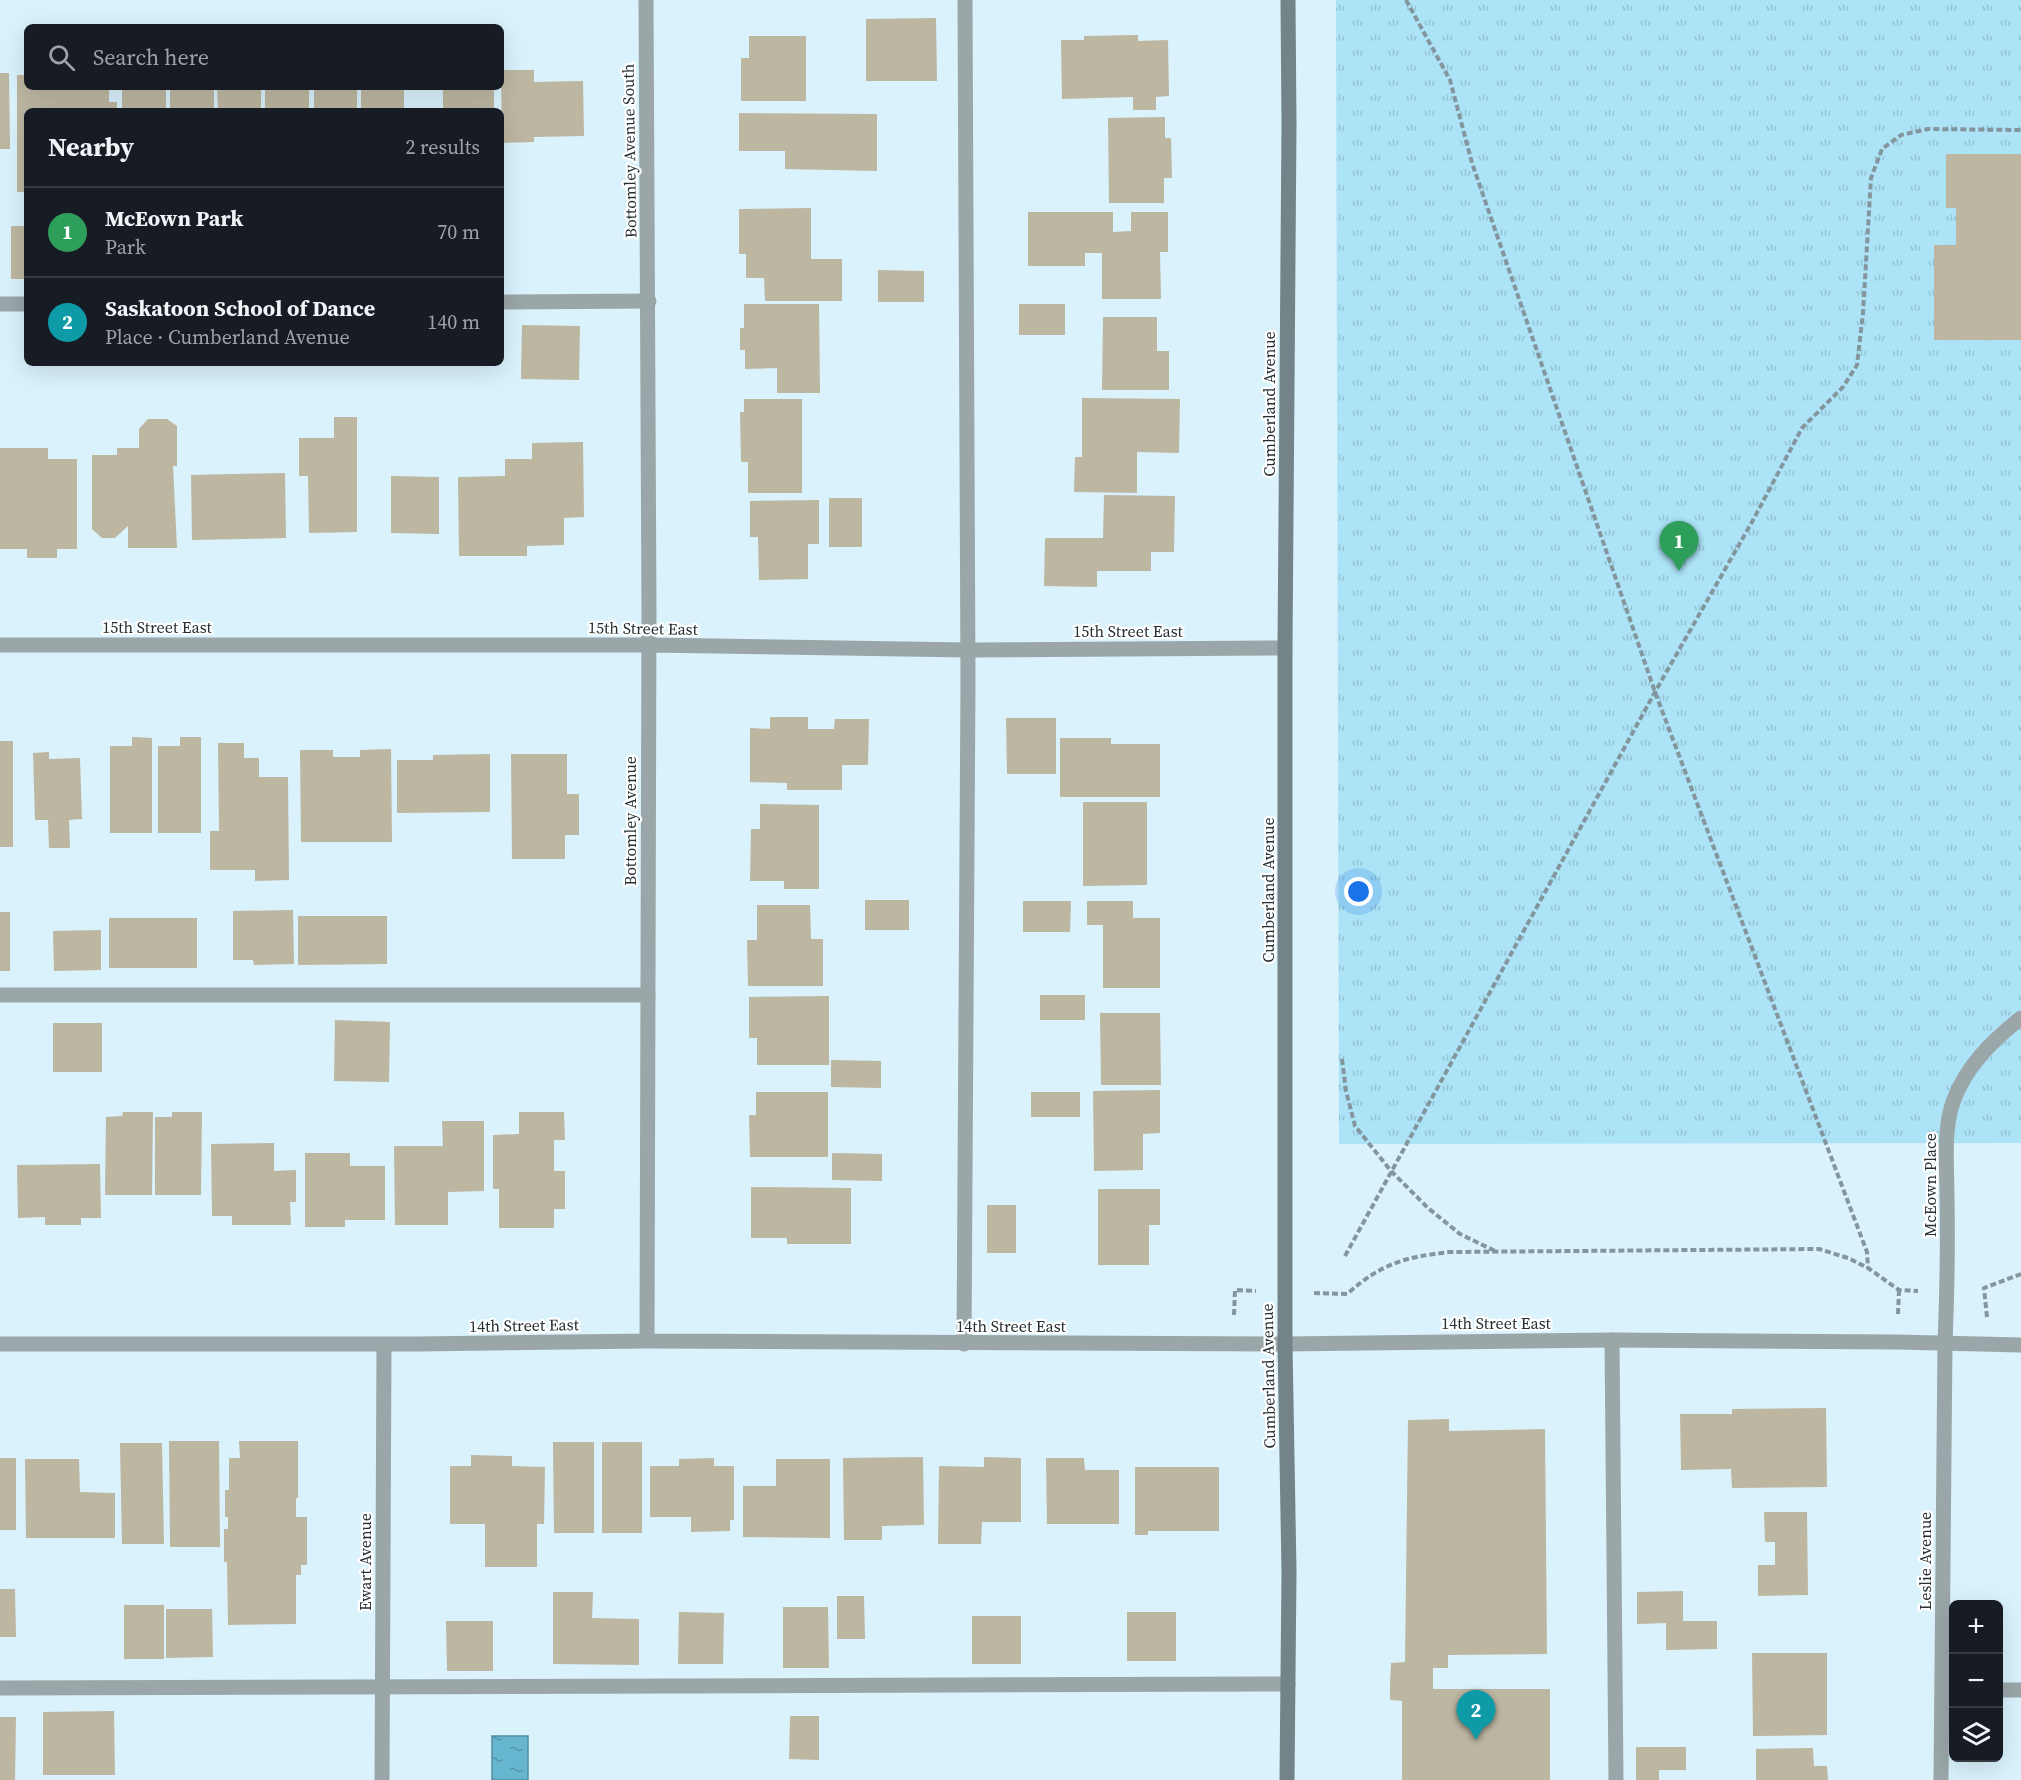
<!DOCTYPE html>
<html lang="en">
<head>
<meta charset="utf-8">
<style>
  :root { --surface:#171b24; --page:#242831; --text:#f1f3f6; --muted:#9ea1a6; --line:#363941; --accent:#b6b09c }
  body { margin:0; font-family:"Source Serif 4",serif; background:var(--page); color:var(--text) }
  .controls { position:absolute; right:18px; bottom:18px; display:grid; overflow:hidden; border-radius:9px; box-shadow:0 6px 24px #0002 }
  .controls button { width:54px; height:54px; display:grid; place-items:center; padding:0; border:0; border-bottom:2px solid var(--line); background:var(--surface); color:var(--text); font:30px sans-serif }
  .you { position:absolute; left:1359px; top:892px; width:21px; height:21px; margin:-15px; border:4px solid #fff; border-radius:50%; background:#1a73e8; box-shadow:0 0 0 9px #1a73e833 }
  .badge { display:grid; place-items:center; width:39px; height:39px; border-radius:50%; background:var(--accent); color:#fff; font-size:20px; font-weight:700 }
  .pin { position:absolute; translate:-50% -50px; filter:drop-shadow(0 2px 3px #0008) }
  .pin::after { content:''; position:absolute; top:32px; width:21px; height:18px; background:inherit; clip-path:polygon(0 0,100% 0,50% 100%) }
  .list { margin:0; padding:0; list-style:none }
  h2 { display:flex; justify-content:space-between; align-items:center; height:78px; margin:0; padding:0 24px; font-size:26px }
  h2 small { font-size:20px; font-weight:400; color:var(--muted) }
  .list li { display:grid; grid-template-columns:39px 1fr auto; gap:18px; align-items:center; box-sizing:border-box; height:90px; padding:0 24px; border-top:2px solid var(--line) }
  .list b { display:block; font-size:22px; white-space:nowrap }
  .list p { margin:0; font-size:20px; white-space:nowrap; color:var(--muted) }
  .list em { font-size:20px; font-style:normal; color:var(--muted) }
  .icon { flex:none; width:33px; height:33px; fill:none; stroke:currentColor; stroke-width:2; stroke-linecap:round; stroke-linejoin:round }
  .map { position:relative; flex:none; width:2021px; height:1780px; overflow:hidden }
  .search { position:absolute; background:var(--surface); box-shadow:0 6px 24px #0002; left:24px; top:24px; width:480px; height:66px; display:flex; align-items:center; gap:15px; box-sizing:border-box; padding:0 21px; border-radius:9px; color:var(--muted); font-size:22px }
  .panel { position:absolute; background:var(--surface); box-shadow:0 6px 24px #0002; left:24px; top:108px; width:480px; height:258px; border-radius:9px }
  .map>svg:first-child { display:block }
</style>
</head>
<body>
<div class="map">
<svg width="2021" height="1780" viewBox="0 0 2021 1780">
  <defs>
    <pattern id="park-tufts" width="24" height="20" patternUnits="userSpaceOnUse" patternTransform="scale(1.5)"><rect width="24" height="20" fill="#ace3f6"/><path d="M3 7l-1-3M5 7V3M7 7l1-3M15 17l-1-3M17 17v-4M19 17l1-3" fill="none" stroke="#94c3d3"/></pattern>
    <pattern id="water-ripples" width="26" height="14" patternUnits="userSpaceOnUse" patternTransform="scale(1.5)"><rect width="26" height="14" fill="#66b6d0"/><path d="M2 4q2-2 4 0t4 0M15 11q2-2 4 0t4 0" fill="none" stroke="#5494a9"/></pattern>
  </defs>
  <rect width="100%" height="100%" fill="#d9f2fc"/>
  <path fill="url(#park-tufts)" d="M1336 0H2021V1143L1339 1144Z"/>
  <path fill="url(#water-ripples)" stroke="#528ea1" stroke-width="1.5" d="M492 1736H528V1780H492Z"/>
  <path fill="#bdb6a1" d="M936 18 937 81H866V19Z
    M1138 35V41L1168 40 1169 96 1156 97V110H1133V97L1062 99 1061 40H1084V36Z
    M749 36H806V101H741V58H749Z
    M501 70H534V82L583 81 584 136 534 137V142L502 143Z
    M0 73H9L10 149H0Z
    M17 75H27V87H109V102H117V111H27V192H17Z
    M122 87H166V111H122Z
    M170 87H214V111H170Z
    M217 87H261V111H218Z
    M265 87H309V111H265Z
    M314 87H357V111H314Z
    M361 87H404V111H361Z
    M494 89V111H443V90Z
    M739 113 877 114V171L785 169V151H739Z
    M1165 117V138H1171L1172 178H1164V203H1109L1108 118Z
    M1946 154H2021V340H1934V245H1956V208H1946Z
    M811 208V259H842V301H765L764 278H746V254H739V209Z
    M1028 212H1113V232L1131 231V212H1168V252H1160L1161 299H1102V253H1085V266H1028Z
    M11 226H27V279H11Z
    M878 270 924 271V302H878Z
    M744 304H819L820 393H777V368L745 369V350H740V328H744Z
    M1019 304H1065V335H1019Z
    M1103 317H1157V351H1169V390H1102Z
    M522 325 580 326 579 380 521 379Z
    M1082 398 1180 399 1179 453 1137 452V493L1074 492 1075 457H1082Z
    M744 399H802V493H748V462H741L740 412H744Z
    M334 417H357V532L309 533 308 476H299V438H334Z
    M148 419H167L177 426V466H173L177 548H128V526L115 538H102L92 529V455H117V448H139V429Z
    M583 442 584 517 564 518V545L527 546V556H459L458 477 505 476V459H532V443Z
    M0 448H48V459H77V549H57V558H27V549H0Z
    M285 473 286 538 192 540 191 475Z
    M391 476 439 477V534L391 533Z
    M1104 495 1175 496 1174 552H1151V571H1097V587L1044 586 1045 538H1103Z
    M829 498H862V547H829Z
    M819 500V544H808V579L759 580 758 537H750V501Z
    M770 717H808V729H834L835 719H869L868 765H842V790H787V783L750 782V728L770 729Z
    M1006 718H1056V774H1007Z
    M132 737 152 738V833H110V746H132Z
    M180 737H201V833H158V746H180Z
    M1060 738H1111V744H1160V797H1060Z
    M0 741H13V847H0Z
    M218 743H244V758H259V777H288L289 880 255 881V870H210V831H219Z
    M391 749 392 842H301L300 750H333V757H360V750Z
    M49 752V759L80 758 82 819 69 820 70 848H49L48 820H35L33 753Z
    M490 754V812L397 813V760H433V755Z
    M511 754H567V794H579V835H565V859H512Z
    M1083 802H1147V885L1083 886Z
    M760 804 819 805V889H784V881H750L751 829H760Z
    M865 900H909V930H865Z
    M1023 901H1071L1070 932H1023Z
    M1087 901H1133V918H1160V988H1103V925H1087Z
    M757 905H810L811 939H823V986H748L747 940H757Z
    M293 910 294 964 254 965 253 960H233V911Z
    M0 912H10V971H0Z
    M298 916H387V964L298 965Z
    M109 918H197V968H109Z
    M101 930V970L54 971 53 931Z
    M1040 995H1085V1020H1040Z
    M829 996V1065H757V1038H749V997Z
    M1100 1013H1160L1161 1085H1101Z
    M335 1020 390 1022 389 1082 334 1081Z
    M53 1023H102V1072H53Z
    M831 1060 881 1061V1088L831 1087Z
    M1160 1090V1133L1143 1134V1170L1094 1171 1093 1091Z
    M756 1092H828V1157H750L749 1115H756Z
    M1031 1092H1080V1117H1031Z
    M123 1112H153L152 1195H105L106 1117 122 1116Z
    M172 1112H202L201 1195H155V1117H172Z
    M519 1112H564L565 1140H554V1171H565V1209H554V1228H499V1189H493V1135L519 1134Z
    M442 1121H484V1191L448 1192V1225H395L394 1146H443Z
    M274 1143V1171L296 1170V1202H290L291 1225H232V1216H212L211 1144Z
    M305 1153H350V1166H385V1220H345V1227H305Z
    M832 1153 882 1154V1181L832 1180Z
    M100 1164 101 1218H81V1225H45V1217L18 1218 17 1165Z
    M751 1187 851 1188V1244H787V1238H751Z
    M1098 1189H1160V1225H1149V1265H1098Z
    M987 1205H1016V1253H987Z
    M1826 1408 1827 1487 1732 1488 1731 1469 1681 1470 1680 1414H1732V1409Z
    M1449 1419V1431L1545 1429 1547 1654 1448 1655V1668H1433V1689H1550V1780H1402V1701L1390 1700V1683L1391 1663 1405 1662 1408 1420Z
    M169 1441H219L220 1547H170Z
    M239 1441H298V1498H296V1517H307V1565H301V1575H296V1624L228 1625 227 1562H224V1529H228V1517H225V1490H229V1458H240Z
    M553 1442H594V1533H554Z
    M602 1442H642V1533H602Z
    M120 1443H162L164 1544H122Z
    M471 1455 512 1456V1466L545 1467 544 1524H537V1567H485V1524H450V1466H471Z
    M923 1457 924 1525 882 1526V1540H844L843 1458Z
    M984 1457 1021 1458V1522H982L981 1544H938L939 1466 984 1467Z
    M0 1458H16V1530H0Z
    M714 1458V1466H734V1520H730V1531L691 1532V1517H650V1466H679V1459Z
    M1046 1458H1084L1085 1470H1119V1524H1047Z
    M25 1459H79L80 1492 115 1493V1538H26Z
    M776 1459H830V1538L743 1537V1486H776Z
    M1135 1467H1219V1531H1148V1535H1135Z
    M1764 1512H1807L1808 1595 1758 1596V1565H1775V1542H1765Z
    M0 1589H15L16 1637H0Z
    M1683 1591V1621H1717V1649L1666 1650V1623L1637 1624V1592Z
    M553 1592H593L592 1618 639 1619V1665L553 1664Z
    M837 1596H864L865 1639H837Z
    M124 1605H164V1659H124Z
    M783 1607H828L829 1668H783Z
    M166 1609H212L213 1657 166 1658Z
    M679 1612 724 1613 723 1664H678Z
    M1127 1612H1176V1661H1127Z
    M972 1616H1021V1664H972Z
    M446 1621H493V1671H447Z
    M1752 1653H1827V1735L1753 1736Z
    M114 1711 115 1775H43V1712Z
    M790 1716H819V1760L789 1759Z
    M0 1717H16L15 1780H0Z
    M1636 1747H1686V1770H1659V1780H1636Z
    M1813 1748 1814 1766H1827L1828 1780H1756V1749Z"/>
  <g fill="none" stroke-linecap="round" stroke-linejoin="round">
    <path stroke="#84969d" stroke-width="4" stroke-dasharray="6 3" stroke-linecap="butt" d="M1406 0 1450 80 1472 163 1655 692 1867 1252 1868 1268
      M1342 1059 1346 1091 1355 1126 1391 1171 1428 1208 1460 1234 1495 1251
      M1345 1256 1655 692 1752 522 1802 428 1843 387 1857 365 1863 313 1871 178 1882 149 1901 135 1928 129 2021 130
      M1314 1293 1347 1294C1382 1263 1405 1257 1450 1252L1819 1249 1848 1258 1868 1268 1899 1290 1918 1291
      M1898 1314 1899 1290
      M1234 1315 1235 1290 1256 1291
      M1987 1317 1984 1288 2021 1274"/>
    <path stroke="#9ba6a9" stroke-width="15" d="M501 302 649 301
      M0 304H27
      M0 995H648
      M1612 1340 1616 1780
      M964 1344 968 680 965 0
      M0 1688 1288 1684
      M1998 1690H2021"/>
    <path stroke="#9ba6a9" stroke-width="15" d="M646 0 649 612 647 1341
      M0 645H649L967 650 1285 648
      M0 1344H418L647 1341 1285 1344
      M382 1780 384 1344
      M1941 1780 1945 1343C1947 1294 1948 1246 1947 1197 1947 1166 1943 1131 1953 1102 1966 1066 1992 1041 2021 1018"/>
    <path stroke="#9ba6a9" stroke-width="15" d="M1285 1344 1612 1340 1897 1342 2021 1345"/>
    <path stroke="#738388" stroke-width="15" d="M1287 1780 1289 1571 1285 1344V648L1289 124 1288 0"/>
  </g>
  <g text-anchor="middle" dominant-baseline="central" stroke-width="4.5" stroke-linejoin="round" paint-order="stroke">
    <g font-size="16" fill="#252f33" stroke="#fff">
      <text transform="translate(629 151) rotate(-91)">Bottomley Avenue South</text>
      <text transform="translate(1269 404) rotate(-90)">Cumberland Avenue</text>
      <text x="157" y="627">15th Street East</text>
      <text transform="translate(643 628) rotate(1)">15th Street East</text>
      <text x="1128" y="631">15th Street East</text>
      <text transform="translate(630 821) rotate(-90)">Bottomley Avenue</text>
      <text transform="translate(1268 890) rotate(-90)">Cumberland Avenue</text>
      <text transform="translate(1930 1185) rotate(-90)">McEown Place</text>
      <text x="1496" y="1323">14th Street East</text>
      <text transform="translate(524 1325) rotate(-1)">14th Street East</text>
      <text x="1011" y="1326">14th Street East</text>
      <text transform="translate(1268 1376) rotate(-91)">Cumberland Avenue</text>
      <text transform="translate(1925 1561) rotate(-90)">Leslie Avenue</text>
      <text transform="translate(365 1562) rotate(-90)">Ewart Avenue</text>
    </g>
  </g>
</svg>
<div class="controls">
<button>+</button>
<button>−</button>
<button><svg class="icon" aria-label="layers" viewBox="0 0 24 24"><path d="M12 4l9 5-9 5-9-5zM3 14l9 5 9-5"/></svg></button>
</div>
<div class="you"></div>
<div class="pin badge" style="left:1679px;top:571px;background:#2e9e5b">1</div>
<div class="pin badge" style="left:1476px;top:1740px;background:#0f9aa8">2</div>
<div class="search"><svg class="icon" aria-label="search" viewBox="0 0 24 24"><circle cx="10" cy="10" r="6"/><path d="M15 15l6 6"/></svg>Search here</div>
<section class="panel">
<h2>Nearby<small>2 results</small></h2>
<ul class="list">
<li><span class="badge" style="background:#2e9e5b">1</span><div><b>McEown Park</b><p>Park</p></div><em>70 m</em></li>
<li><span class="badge" style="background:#0f9aa8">2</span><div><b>Saskatoon School of Dance</b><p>Place · Cumberland Avenue</p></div><em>140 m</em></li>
</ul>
</section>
</div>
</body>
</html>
